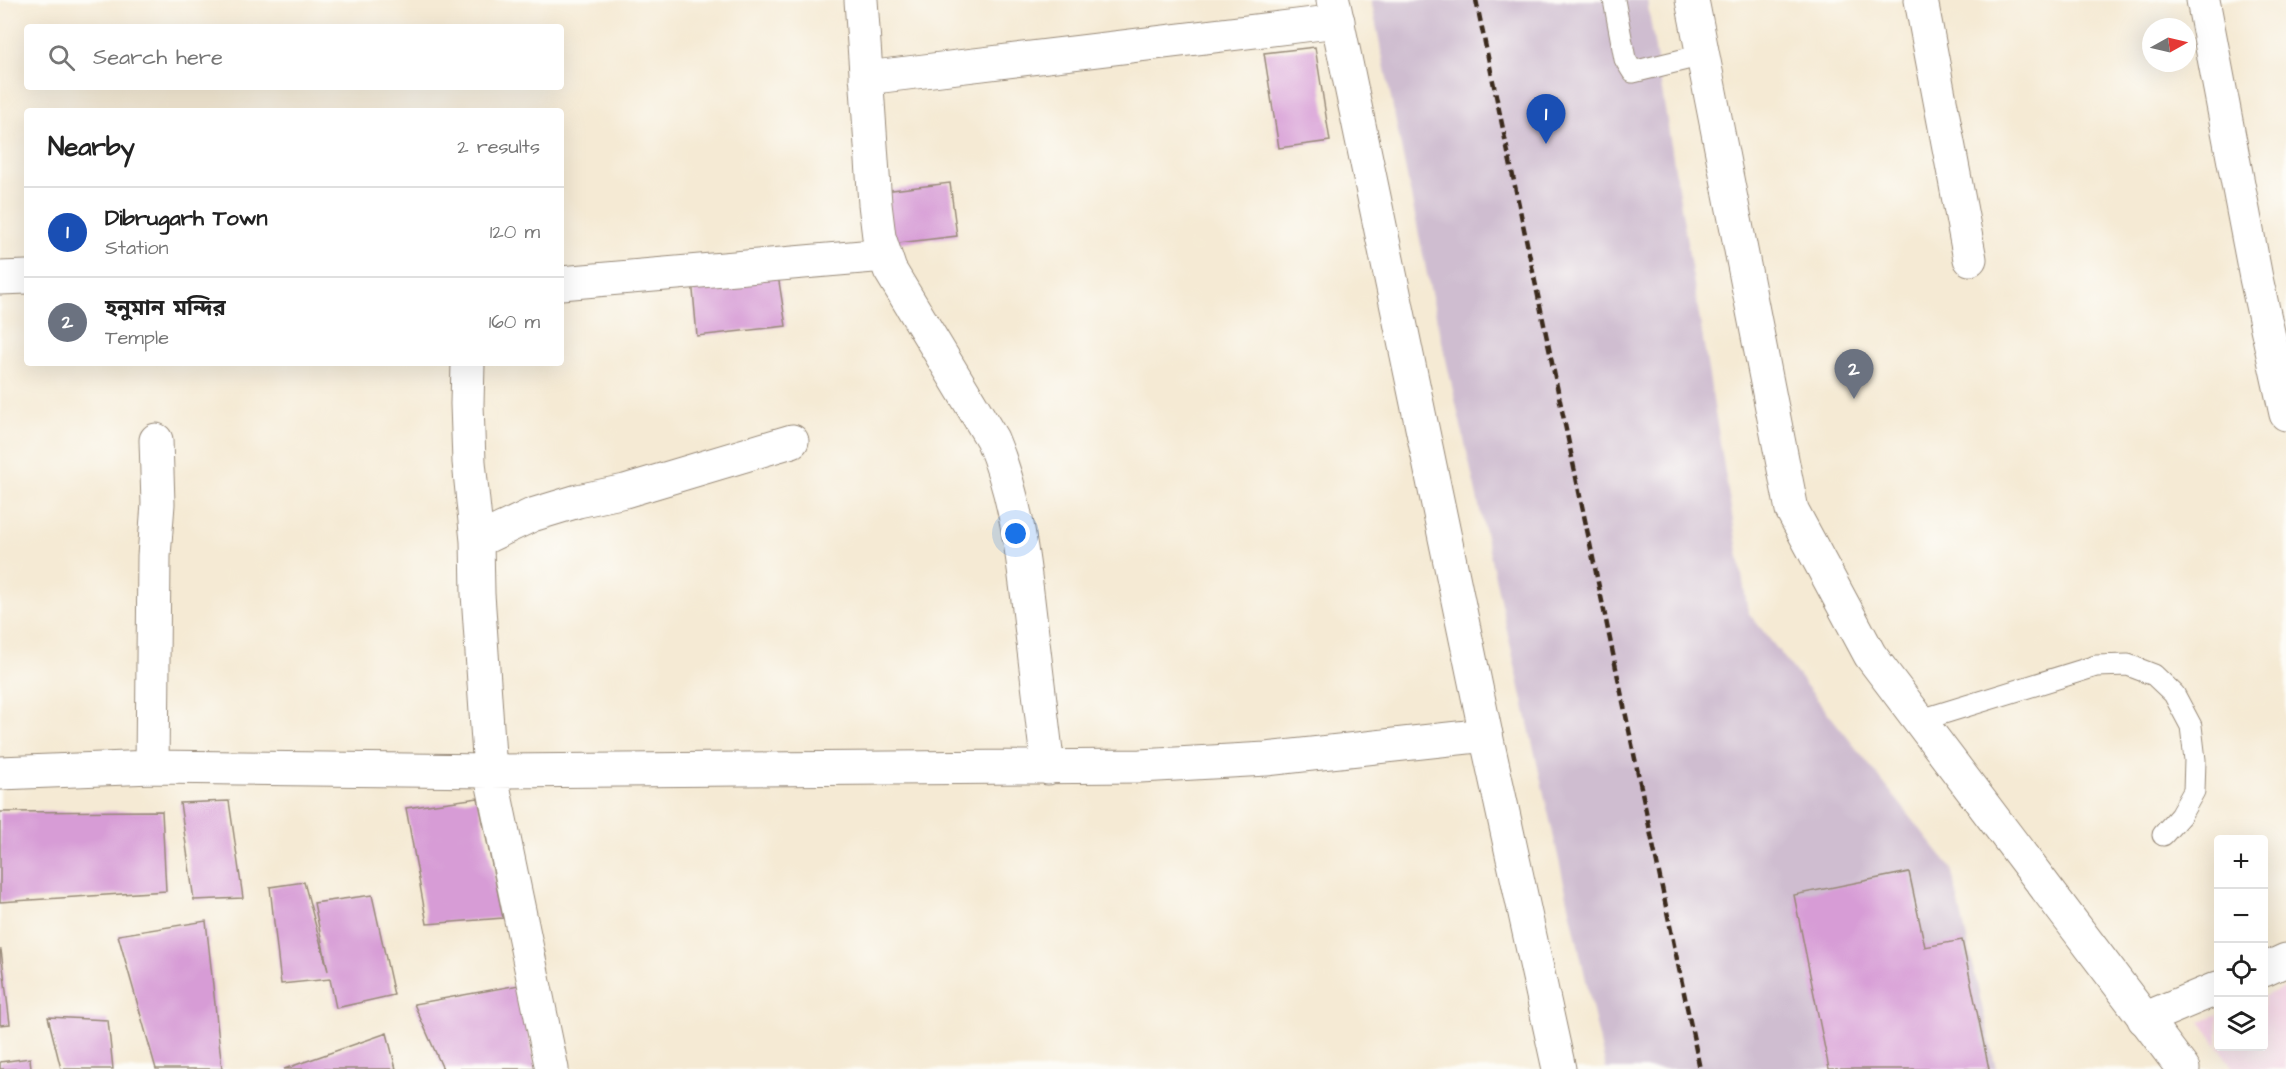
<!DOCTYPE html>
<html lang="en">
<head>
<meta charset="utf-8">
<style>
  :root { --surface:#fff; --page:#f6f6f6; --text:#222; --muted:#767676; --line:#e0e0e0; --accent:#d1495b }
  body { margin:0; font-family:"Architects Daughter","Noto Sans Bengali",sans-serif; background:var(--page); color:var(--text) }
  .controls { position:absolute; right:18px; bottom:18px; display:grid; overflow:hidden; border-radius:6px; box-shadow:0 6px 24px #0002 }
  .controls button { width:54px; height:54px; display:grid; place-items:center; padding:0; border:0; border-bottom:2px solid var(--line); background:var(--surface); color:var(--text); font:30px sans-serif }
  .compass { position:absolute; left:2142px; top:18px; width:54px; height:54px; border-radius:50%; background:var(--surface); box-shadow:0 6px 24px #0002; rotate:82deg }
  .you { position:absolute; left:1016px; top:534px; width:21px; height:21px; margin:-15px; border:4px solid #fff; border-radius:50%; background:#1a73e8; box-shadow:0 0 0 9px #1a73e833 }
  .badge { display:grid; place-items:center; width:39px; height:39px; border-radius:50%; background:var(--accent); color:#fff; font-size:20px; font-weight:700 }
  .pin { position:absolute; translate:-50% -50px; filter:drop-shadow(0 2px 3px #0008) }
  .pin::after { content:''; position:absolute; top:32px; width:21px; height:18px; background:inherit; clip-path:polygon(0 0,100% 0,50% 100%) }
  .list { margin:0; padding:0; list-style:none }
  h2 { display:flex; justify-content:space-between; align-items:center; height:78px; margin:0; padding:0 24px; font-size:26px }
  h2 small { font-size:20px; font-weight:400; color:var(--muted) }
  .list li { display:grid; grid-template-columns:39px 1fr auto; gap:18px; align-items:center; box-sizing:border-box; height:90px; padding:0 24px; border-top:2px solid var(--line) }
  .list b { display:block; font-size:22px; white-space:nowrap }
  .list p { margin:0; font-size:20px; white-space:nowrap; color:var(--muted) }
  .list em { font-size:20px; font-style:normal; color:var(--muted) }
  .icon { flex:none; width:33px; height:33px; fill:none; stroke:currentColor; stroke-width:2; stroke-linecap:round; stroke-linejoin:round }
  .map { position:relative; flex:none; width:2286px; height:1069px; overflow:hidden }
  .search { position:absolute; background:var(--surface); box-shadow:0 6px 24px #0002; left:24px; top:24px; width:540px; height:66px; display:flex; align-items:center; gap:15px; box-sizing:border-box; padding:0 21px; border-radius:6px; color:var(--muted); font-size:22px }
  .panel { position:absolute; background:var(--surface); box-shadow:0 6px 24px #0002; left:24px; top:108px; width:540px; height:258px; border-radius:6px }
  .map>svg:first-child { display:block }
</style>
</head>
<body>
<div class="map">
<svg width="2286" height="1069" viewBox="0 0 2286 1069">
  <rect width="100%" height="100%" fill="#fdfcf7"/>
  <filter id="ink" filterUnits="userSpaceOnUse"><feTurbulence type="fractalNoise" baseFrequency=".0167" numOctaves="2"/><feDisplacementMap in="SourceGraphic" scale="12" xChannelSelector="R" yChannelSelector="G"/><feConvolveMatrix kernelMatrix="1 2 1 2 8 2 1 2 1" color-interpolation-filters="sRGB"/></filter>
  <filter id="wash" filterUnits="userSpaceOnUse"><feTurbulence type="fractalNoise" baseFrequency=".008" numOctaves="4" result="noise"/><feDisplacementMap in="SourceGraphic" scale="24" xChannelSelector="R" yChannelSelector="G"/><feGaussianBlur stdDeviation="1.35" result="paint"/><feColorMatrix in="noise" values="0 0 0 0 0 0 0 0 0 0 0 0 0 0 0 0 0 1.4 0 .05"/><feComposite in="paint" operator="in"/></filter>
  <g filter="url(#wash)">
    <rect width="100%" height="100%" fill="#f5ead4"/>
    <path fill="#f2cfe2" d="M2286 987V1069H2234L2201 1022 2218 1015V1046H2264V996Z"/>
    <path fill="#cfbdd0" d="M1371 0H1647L1748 612 1951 868 1996 1069H1606L1429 284Z"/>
    <g id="blocks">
      <path fill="#d79cd6" d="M1315 47 1330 141 1279 148 1264 53Z
        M950 183 957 236 890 244 884 191Z
        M777 269 786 326 697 336 692 279Z
        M478 798 503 918 427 924 406 808Z
        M229 801 243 898 194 900 180 803Z
        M162 811 166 891 0 902V812Z
        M1909 872 1925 947 1962 940 1989 1069H1829L1794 895Z
        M304 882 328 971 314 903 372 895 394 995 336 1008 330 979 281 984 270 887Z
        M206 921 222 1069H156L118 935Z
        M0 950H1L10 1024 0 1025Z
        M519 985 536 1069H443L414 1004Z
        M48 1017 108 1020 113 1069H61Z
        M387 1033 396 1069H284Z
        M30 1058 31 1069H0V1062Z"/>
    </g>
  </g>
  <g filter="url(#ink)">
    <use href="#blocks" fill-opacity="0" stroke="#988a79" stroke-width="1.5"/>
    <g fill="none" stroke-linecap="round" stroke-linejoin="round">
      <g stroke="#988a79" stroke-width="23">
        <path id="service" d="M1614 0 1625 59 1633 72 1703 55
          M1921 720 2096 666 2128 665 2154 675 2174 694 2191 726 2195 760 2194 791 2180 816 2163 835"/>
      </g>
      <g stroke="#988a79" stroke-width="35">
        <path id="minor" d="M861 0 875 204 879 237 890 270 992 439C1016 496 1023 556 1030 617 1036 668 1042 718 1048 768
          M1921 0 1970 259
          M2203 0 2256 278 2286 414
          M866 78 1338 21
          M0 278 27 277
          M561 283 885 255
          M468 363 467 404 469 462 477 541 478 594 490 771 552 1069
          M477 541 532 515 578 501 625 491 792 441
          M152 767 154 556 158 504 156 440
          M0 773 152 767 490 771 1140 766 1266 759 1486 735"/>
      </g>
      <g stroke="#988a79" stroke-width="35">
        <path id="tertiary" d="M1333 0 1486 735 1559 1069
          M2264 970 2286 960
          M2144 1019 2218 988"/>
      </g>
      <g stroke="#988a79" stroke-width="35">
        <path id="secondary" d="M1692 0 1792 510 1870 655 2183 1069"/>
      </g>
      <use href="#service" stroke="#fff" stroke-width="21"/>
      <use href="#minor" stroke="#fff" stroke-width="33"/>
      <use href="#tertiary" stroke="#fff" stroke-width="33"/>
      <use href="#secondary" stroke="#fff" stroke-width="33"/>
      <path stroke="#3b2a1e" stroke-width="4.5" stroke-dasharray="9 4.5" stroke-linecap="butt" d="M1476 0 1700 1069"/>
    </g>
  </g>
</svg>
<div class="controls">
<button>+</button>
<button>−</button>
<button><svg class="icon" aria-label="locate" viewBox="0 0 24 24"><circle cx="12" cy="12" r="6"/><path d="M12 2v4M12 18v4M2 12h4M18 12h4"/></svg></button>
<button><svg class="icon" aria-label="layers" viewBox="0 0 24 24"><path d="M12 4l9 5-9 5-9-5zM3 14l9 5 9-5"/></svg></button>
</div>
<svg class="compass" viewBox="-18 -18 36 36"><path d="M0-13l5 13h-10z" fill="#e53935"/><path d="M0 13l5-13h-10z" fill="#767676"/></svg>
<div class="you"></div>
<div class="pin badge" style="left:1546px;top:144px;background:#1a4fb4">1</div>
<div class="pin badge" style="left:1854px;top:399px;background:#6b7280">2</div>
<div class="search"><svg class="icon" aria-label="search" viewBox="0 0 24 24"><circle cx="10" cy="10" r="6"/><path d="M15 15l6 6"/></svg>Search here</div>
<section class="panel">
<h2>Nearby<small>2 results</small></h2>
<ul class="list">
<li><span class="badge" style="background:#1a4fb4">1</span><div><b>Dibrugarh Town</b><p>Station</p></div><em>120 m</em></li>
<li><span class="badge" style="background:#6b7280">2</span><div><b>হনুমান মন্দির</b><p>Temple</p></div><em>160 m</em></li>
</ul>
</section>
</div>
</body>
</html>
